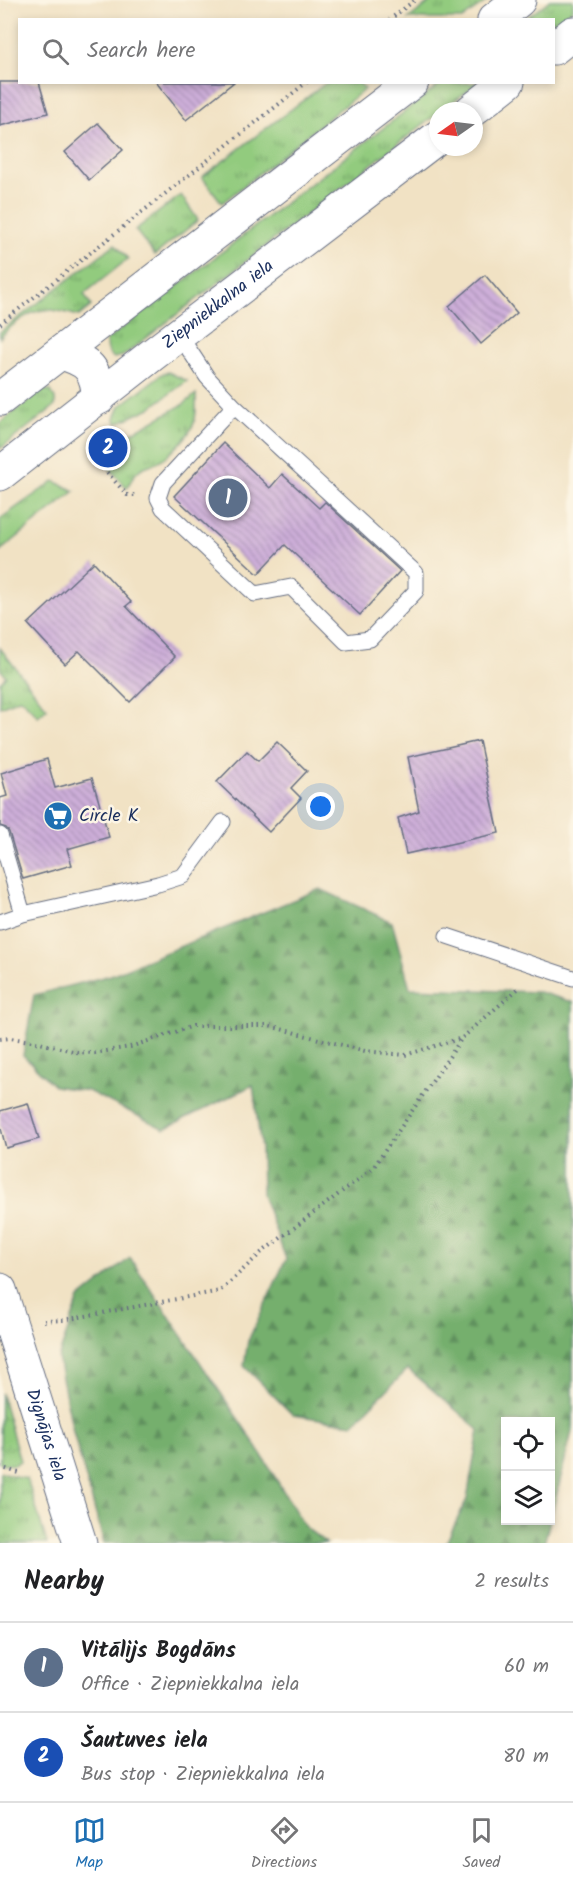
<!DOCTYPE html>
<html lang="en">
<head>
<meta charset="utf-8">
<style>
  :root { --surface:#fff; --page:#f6f6f6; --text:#202124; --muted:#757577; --line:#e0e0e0; --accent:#1f6fb2 }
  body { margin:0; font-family:Kalam,sans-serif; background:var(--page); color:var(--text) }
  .controls { position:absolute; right:18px; bottom:18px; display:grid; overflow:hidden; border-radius:0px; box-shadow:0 3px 9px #0003 }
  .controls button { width:54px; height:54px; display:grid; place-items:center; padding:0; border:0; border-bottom:2px solid var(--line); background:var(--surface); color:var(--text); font:30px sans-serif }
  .compass { position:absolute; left:429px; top:102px; width:54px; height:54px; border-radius:50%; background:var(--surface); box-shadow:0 3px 9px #0003; rotate:256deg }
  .you { position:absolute; left:321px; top:807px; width:21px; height:21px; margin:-15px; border:4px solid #fff; border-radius:50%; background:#1a73e8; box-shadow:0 0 0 9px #1a73e833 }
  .badge { display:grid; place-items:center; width:39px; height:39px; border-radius:50%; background:var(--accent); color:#fff; font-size:20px; font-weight:700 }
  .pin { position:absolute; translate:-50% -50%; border:3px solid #fff; box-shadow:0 2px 6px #0006 }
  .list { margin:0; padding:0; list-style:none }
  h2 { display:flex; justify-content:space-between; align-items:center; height:78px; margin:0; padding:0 24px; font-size:26px }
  h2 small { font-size:20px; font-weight:400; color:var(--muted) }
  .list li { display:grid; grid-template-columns:39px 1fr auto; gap:18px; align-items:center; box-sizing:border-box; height:90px; padding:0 24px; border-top:2px solid var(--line) }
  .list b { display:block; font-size:22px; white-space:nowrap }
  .list p { margin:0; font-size:20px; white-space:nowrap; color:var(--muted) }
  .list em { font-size:20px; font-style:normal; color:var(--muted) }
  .icon { flex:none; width:33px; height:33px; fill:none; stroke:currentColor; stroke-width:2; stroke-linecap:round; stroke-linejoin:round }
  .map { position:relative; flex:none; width:573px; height:1543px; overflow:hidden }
  .search { position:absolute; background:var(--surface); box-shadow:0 3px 9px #0003; left:18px; right:18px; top:18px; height:66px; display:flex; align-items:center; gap:15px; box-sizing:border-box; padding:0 21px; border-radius:0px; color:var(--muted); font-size:22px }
  .sheet { height:258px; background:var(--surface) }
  nav { display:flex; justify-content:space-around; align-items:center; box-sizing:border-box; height:84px; border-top:2px solid var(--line); background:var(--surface); font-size:16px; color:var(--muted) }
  nav a { display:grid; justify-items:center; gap:3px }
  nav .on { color:var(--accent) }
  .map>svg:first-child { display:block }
</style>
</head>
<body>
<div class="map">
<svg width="573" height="1543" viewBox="0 0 573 1543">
  <defs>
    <pattern id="grass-tufts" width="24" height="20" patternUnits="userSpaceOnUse" patternTransform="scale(1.5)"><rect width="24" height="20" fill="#92cb7e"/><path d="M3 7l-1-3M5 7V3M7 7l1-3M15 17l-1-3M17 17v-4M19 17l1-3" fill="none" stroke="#76a56a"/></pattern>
    <pattern id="forest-firs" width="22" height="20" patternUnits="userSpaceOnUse" patternTransform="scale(1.5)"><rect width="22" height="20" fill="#75af6d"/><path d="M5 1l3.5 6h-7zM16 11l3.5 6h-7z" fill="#5f8f5d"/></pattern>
    <pattern id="building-back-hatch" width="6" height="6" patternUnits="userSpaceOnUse" patternTransform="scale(1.5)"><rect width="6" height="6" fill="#ceafd9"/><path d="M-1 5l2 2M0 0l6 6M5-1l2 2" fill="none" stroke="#a68fb3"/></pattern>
  </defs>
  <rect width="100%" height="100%" fill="#fcf5e5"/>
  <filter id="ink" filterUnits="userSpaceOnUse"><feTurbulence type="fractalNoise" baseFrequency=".0167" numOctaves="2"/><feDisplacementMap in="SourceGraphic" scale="12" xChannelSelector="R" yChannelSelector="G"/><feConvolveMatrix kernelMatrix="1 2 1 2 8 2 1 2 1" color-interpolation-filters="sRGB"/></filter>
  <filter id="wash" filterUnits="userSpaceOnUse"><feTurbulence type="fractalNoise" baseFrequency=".008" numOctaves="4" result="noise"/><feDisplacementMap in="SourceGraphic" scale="24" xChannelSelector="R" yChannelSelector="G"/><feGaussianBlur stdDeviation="1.35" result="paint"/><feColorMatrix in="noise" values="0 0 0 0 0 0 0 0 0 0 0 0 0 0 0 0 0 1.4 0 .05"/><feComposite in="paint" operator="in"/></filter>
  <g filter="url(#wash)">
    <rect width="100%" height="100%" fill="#f1e2c4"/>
    <path fill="url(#grass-tufts)" stroke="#567d6e" stroke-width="1.5" d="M433 0H488L462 19H408Z
      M550 0H573V9L554 24V20L525 19Z
      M326 83H359L365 89 222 203 202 177Z
      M442 83H478L440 111H438V113L123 356 114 358C107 353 105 349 107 340Z
      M181 195 198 220 155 255 135 230Z
      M115 244 128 259 84 294 91 306 79 316C53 309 41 304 17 322 11 327 5 331 0 338V332Z
      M168 372 187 381 150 408 116 424 115 418 120 406 162 374Z
      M43 390 51 391 55 399V406L0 449V423Z
      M196 394C196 403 197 414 194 423 190 434 176 449 167 456 146 472 142 458 127 488L98 456 97 452 184 404Z
      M54 481 75 491 0 551V519Z
      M0 648 47 708 38 716 23 700 18 699 0 707V682L6 676 0 669Z
      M1 1393 20 1461 14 1465 0 1463Z
      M0 1472 27 1479 47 1543H0Z"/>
    <path fill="url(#forest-firs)" stroke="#486f66" stroke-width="1.5" d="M320 889 392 922 410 988 539 992 573 1002V1427L551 1518 550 1422H506V1520L550 1521 544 1543H446L467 1499 479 1430 408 1369 353 1424 293 1415 244 1366 248 1341 286 1259 262 1194 261 1149 253 1085 164 1129 88 1091 54 1086 23 1055 34 995 111 975Z
      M130 1258 255 1444 305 1527 326 1543H104L73 1432 58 1358 79 1299Z"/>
    <g id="blocks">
      <path fill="url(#building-back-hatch)" d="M0 82H39L48 113 0 126Z
        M156 82H234L186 120Z
        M98 123 123 150 89 180 65 152Z
        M485 275 517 313 481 344 449 306Z
        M223 443 270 488 282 474 319 508 325 502 400 571 360 615 285 545 258 574 174 496Z
        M94 562 131 602 126 606 175 657 130 702 79 651 65 664 28 624Z
        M479 741 499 833 406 854 398 818 419 811 408 757Z
        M277 742 307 771 291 788 301 798 269 832 217 782 247 751 258 761Z
        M47 759 55 788 92 778 109 837 67 849 72 865 23 879 9 832 6 828 0 826V798L7 796 1 773Z
        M28 1103 39 1139 6 1148 0 1125V1111Z"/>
    </g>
  </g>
  <g filter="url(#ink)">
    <use href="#blocks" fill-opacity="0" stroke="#666e82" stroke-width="1.5"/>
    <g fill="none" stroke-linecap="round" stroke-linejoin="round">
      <g stroke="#666e82" stroke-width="17">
        <path id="service" d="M180 336 207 377 234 406
          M234 406 416 573V591L370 639 346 642 291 587 255 594 163 508 158 498 163 483Z
          M0 835 23 914 0 922
          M23 914 158 884 183 876 223 822
          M447 936 573 978"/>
      </g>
      <g stroke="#666e82" stroke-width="35">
        <g id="secondary">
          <path id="s1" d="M0 1290 80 1543"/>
        </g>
      </g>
      <g stroke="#666e82" stroke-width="35">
        <g id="trunk">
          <path d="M494 20 519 0"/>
          <path d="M554 48 573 33"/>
          <path d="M471 111 508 82"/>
          <path d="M61 353C89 361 96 369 99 398"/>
          <path d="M0 399 412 82"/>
          <path id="s2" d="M0 474 152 355 438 137"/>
        </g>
      </g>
      <path stroke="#666e82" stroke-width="4" stroke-dasharray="1.5 4.5" stroke-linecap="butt" d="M389 20 415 0
        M0 324 307 82
        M87 450 127 495H136
        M0 1039 10 1038 31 1041 77 1052 95 1053 130 1047 193 1026H269L365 1051 405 1055 462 1038 520 987
        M44 1321 64 1320 220 1291 261 1253 373 1168 462 1038
        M0 1467 22 1474"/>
      <use href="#service" stroke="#fff" stroke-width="15"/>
      <use href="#secondary" stroke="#fff" stroke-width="33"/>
      <use href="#trunk" stroke="#fff" stroke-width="33"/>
    </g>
  </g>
  <defs>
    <g id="supermarket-disc" transform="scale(1.5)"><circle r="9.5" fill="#1f6fb2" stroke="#fcf5e5"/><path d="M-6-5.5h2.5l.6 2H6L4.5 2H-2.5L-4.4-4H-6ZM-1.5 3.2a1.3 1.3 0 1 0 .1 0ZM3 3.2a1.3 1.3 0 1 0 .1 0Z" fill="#fff"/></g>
  </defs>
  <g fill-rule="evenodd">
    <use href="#supermarket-disc" x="58" y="816"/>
  </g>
  <g text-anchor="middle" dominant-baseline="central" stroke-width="5" stroke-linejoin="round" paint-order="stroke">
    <g font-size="18" fill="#1b2f5e" stroke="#fcf5e5">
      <text stroke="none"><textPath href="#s2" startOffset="276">Ziepniekkalna iela</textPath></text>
      <text stroke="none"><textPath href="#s1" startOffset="152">Dignājas iela</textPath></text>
    </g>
    <g font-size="18" fill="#1b2f5e" stroke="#fcf5e5" text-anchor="start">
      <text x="79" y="816">Circle K</text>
    </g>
  </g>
</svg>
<div class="controls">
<button><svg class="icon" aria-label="locate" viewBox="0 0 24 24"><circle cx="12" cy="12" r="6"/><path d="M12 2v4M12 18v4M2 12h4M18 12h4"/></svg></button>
<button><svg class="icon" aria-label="layers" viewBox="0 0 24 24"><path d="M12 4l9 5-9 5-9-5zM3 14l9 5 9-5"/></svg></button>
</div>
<svg class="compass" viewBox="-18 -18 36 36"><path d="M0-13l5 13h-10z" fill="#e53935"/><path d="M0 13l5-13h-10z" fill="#757577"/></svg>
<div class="you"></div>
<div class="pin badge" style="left:228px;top:498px;background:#5c6f8a">1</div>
<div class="pin badge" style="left:108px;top:448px;background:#1a4fb4">2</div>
<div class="search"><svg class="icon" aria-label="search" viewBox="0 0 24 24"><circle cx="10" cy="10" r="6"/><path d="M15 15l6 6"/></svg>Search here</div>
</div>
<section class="sheet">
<h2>Nearby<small>2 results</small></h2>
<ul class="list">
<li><span class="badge" style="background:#5c6f8a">1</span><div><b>Vitālijs Bogdāns</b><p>Office · Ziepniekkalna iela</p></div><em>60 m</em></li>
<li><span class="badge" style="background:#1a4fb4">2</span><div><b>Šautuves iela</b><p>Bus stop · Ziepniekkalna iela</p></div><em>80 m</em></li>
</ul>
</section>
<nav>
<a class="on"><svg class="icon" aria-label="map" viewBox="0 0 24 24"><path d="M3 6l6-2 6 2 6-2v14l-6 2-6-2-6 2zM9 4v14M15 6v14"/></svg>Map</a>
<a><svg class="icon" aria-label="directions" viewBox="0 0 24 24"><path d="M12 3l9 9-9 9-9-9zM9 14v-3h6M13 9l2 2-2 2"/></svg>Directions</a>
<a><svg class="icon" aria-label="saved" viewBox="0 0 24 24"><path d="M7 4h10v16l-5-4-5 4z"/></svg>Saved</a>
</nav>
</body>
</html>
